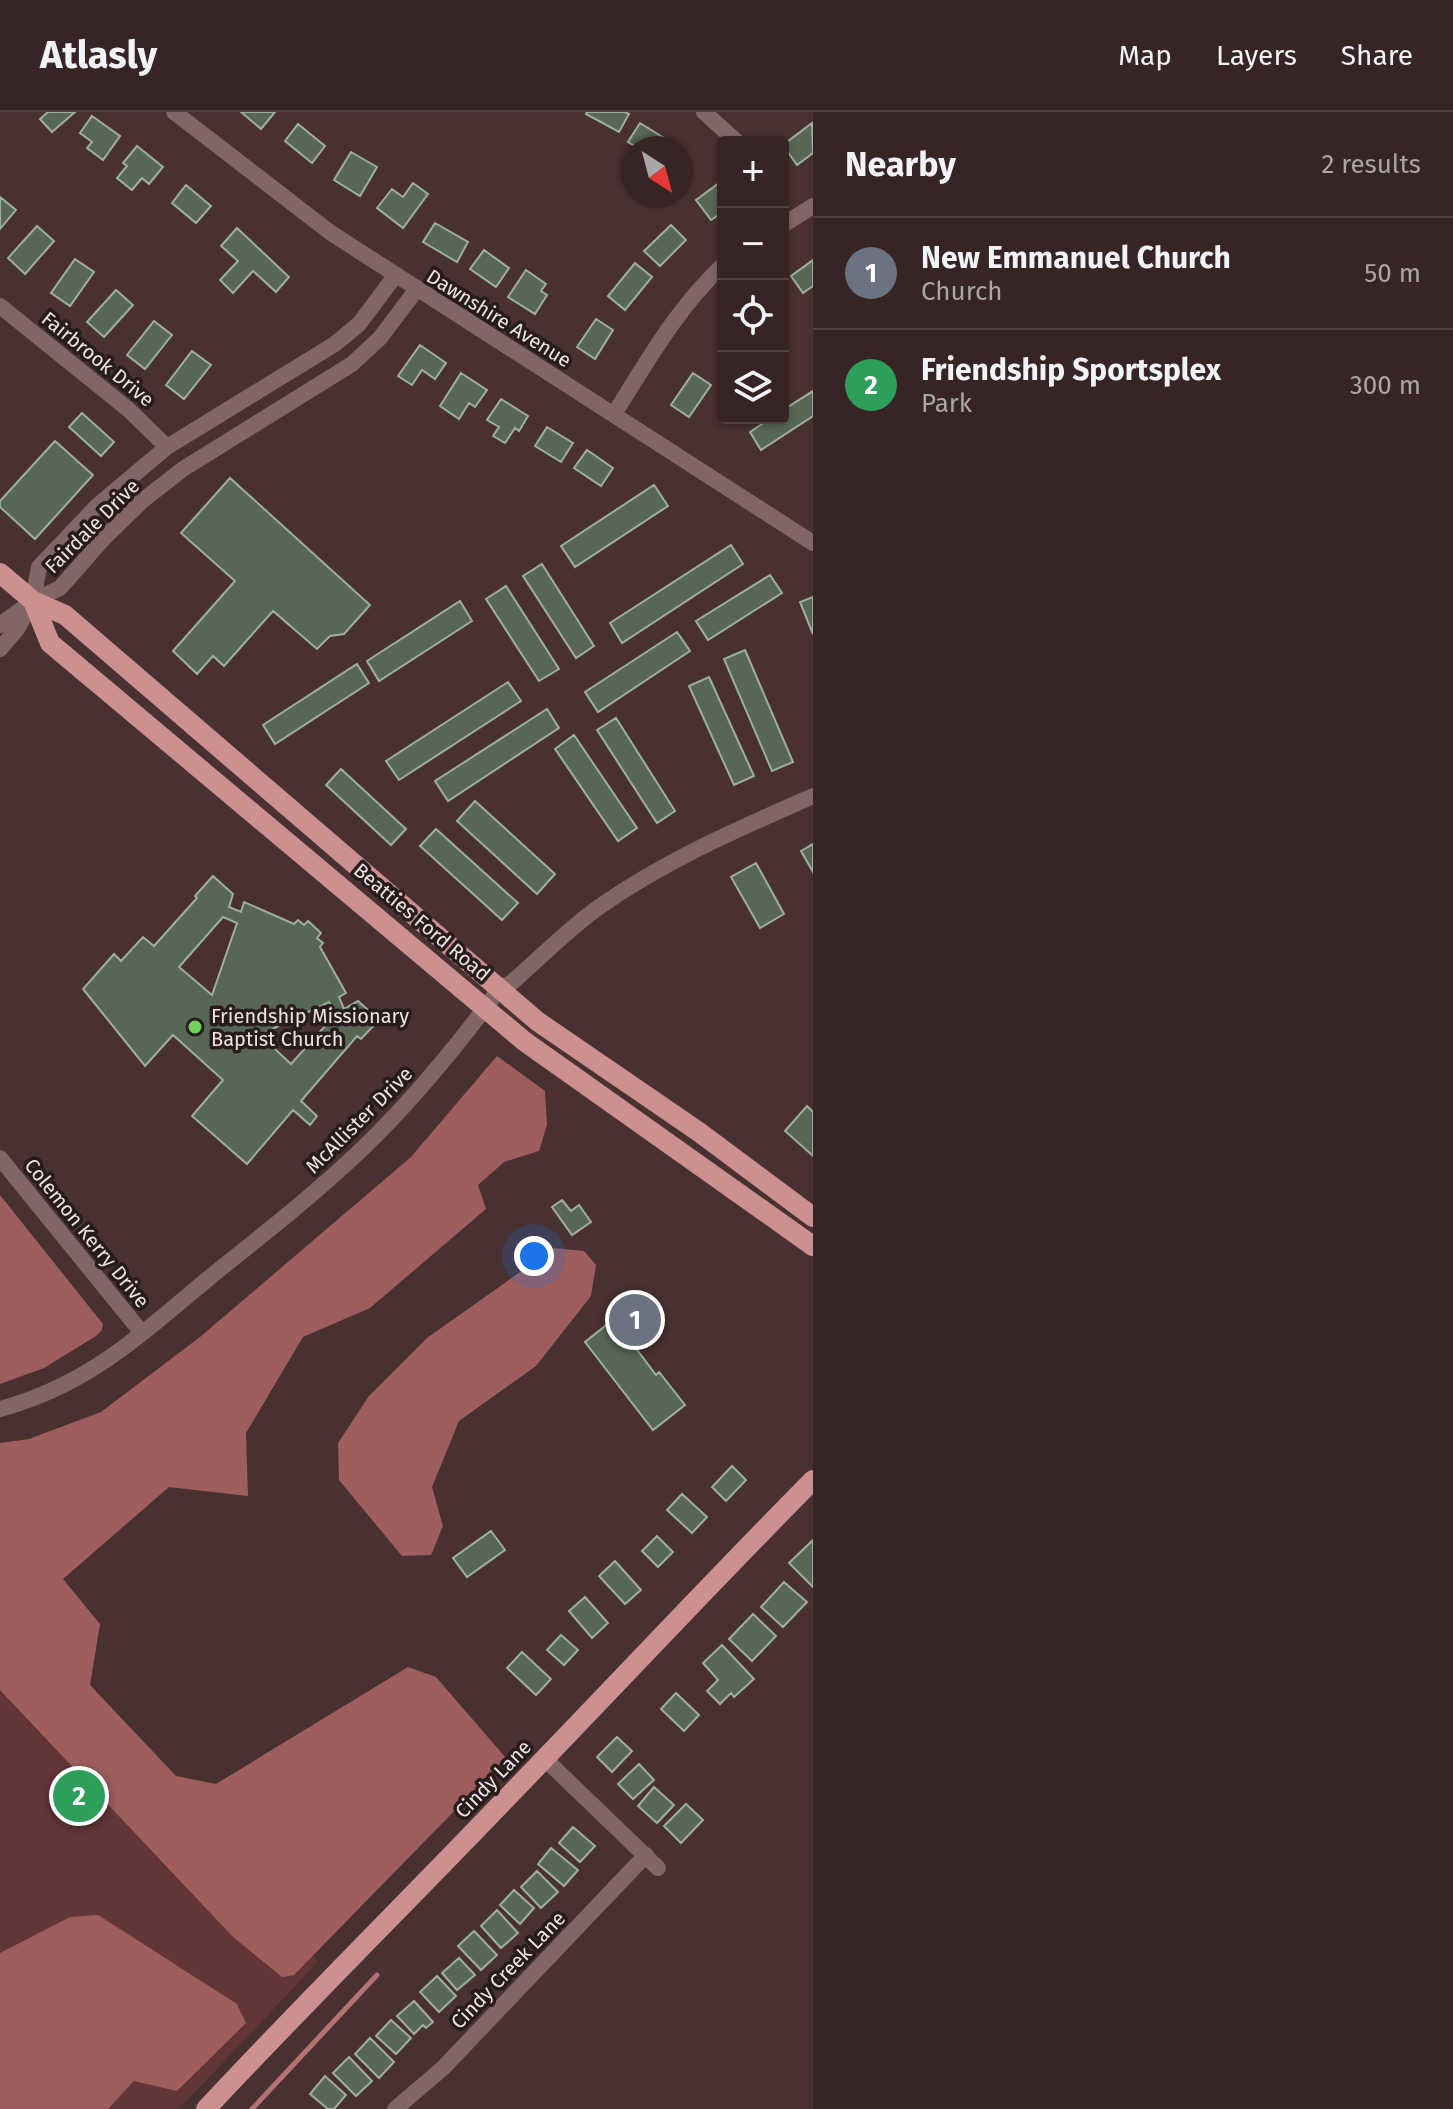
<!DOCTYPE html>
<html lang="en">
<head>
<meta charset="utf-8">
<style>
  :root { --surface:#362524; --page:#3d2d2c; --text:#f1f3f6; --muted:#aaa5a6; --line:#504241; --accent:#71d25e }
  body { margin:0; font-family:"Fira Sans",sans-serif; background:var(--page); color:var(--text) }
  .controls { position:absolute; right:24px; top:24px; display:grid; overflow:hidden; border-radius:8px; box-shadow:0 2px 6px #0004 }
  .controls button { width:72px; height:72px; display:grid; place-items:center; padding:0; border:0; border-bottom:2px solid var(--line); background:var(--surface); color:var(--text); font:40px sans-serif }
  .compass { position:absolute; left:621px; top:24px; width:72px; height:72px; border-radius:50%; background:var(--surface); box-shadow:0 2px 6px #0004; rotate:144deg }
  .you { position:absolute; left:534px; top:1144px; width:28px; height:28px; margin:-20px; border:6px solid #fff; border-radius:50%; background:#1a73e8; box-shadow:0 0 0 12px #1a73e833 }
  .badge { display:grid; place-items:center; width:52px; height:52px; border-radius:50%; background:var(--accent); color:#fff; font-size:26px; font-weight:700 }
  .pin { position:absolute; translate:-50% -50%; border:4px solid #fff; box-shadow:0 2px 8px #0006 }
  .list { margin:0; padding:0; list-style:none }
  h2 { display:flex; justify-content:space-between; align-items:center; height:104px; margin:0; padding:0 32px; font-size:34px }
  h2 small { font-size:26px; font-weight:400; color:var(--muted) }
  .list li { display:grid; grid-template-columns:52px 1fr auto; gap:24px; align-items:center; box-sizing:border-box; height:112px; padding:0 32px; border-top:2px solid var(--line) }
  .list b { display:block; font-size:30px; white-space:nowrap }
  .list p { margin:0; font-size:26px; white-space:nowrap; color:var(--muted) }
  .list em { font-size:26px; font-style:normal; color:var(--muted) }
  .icon { flex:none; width:44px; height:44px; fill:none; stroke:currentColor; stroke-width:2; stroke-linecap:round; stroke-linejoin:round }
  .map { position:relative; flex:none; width:813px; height:1997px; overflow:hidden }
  header { display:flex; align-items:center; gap:48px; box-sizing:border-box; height:112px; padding:0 40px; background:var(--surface); border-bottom:2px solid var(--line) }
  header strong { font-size:38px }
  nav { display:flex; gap:44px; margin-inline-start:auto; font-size:28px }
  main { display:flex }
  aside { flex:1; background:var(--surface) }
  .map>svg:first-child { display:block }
</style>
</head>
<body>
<header>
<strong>Atlasly</strong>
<nav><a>Map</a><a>Layers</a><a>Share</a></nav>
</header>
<main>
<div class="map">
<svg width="813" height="1997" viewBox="0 0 813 1997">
  <rect width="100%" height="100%" fill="#483130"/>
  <path fill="#623637" d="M0 1518 318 1850 179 1997H0Z"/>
  <path fill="#9e5e5e" d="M497 944 545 979 547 1013 539 1039 504 1050 478 1073 486 1097 370 1196 303 1225 246 1321 248 1384 169 1375 63 1467 100 1512 90 1573 176 1664 216 1672 408 1555 436 1565 506 1646 294 1863 282 1865 233 1825 0 1578V1331L29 1327 101 1300 200 1225 411 1045Z
    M0 1083 103 1212 102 1218 96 1224 44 1256 0 1272Z
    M554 1136 584 1139 596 1153 591 1184 536 1254 459 1309 432 1375 443 1414 431 1443 402 1444 339 1368 338 1331 369 1284 427 1226Z
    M98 1803 237 1892 246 1911 177 1979 134 1969 108 1997H0V1841L70 1805Z"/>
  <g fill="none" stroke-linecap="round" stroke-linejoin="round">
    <path stroke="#b47272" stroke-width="5" d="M252 1997 377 1863"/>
  </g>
  <path fill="#586755" stroke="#9eaf9b" stroke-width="2" fill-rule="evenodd" d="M48 0H75L52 20 40 7Z
    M241 0H275L261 17Z
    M587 0H625L629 2 619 20 586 2Z
    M92 4 120 24 103 48 87 36 92 30 80 21Z
    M640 11 669 29 665 36H638L628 30Z
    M812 11 813 41 797 53 783 33Z
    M298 12 325 34 312 51 285 29Z
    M137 34 163 55 149 72 142 66 132 78 117 66 127 54 123 51Z
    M351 40 377 55 360 84 334 68Z
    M723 68V100L711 108 696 88Z
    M413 71 428 82 403 116 377 96 392 77 403 85Z
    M186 73 211 94 196 111 172 91Z
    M0 85 16 98 0 117Z
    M435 111 468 130 457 150 423 130Z
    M671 113 686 128 660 154 644 139Z
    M37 114 54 129 25 162 8 146Z
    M237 116 289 165 276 180 253 159 233 181 220 168 238 149 221 134Z
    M484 138 509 156 496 175 470 157Z
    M75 147 94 160 70 194 51 181Z
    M813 148V174L803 181 791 164Z
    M635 151 652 165 625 198 608 184Z
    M526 158 546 172 541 179 547 183 535 202 508 185Z
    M116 178 133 193 104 225 87 210Z
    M596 207 613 218 595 247 577 235Z
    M154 209 172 223 145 257 127 243Z
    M420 233 446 251 435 267 422 258 412 273 398 264Z
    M192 239 211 253 184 287 166 273Z
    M461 261 487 278 475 295 469 291 459 307 440 294Z
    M693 261 711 273 689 305 671 293Z
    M813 279V304L761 338 750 320 771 306H783V298Z
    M501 287 528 304 519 319 515 316 505 331 493 324 499 315 487 308Z
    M82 301 114 330 101 344 69 315Z
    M547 315 573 331 561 350 535 334Z
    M55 329 93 363 35 427 0 395V389Z
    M587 338 613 356 601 374 574 356Z
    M230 366 370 493 344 522 330 524 317 537 273 499 224 554 213 544 197 562 173 539 235 469 181 421Z
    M654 373 668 394 575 455 561 434Z
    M731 433 743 452 622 531 610 511Z
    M542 452 594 534 576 546 523 464Z
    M770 463 782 481 708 528 696 509Z
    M506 474 559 557 539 569 486 487Z
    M813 485V522L800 490Z
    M460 489 472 509 379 569 367 549Z
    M677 520 690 539 598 600 585 580Z
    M745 538 793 650 772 659 724 547Z
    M357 552 369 571 275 632 263 613Z
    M709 565 754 664 734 673 689 574Z
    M508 570 521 589 399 668 386 649Z
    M547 597 559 616 448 689 435 669Z
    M616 606 675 699 657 711 597 618Z
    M574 623 637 716 618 729 555 637Z
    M341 657 406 717 391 733 326 673Z
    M475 689 555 762 537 782 457 709Z
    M436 717 518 791 502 808 420 734Z
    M813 732V760L801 739Z
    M756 751 784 802 760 816 731 765Z
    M213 764 233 782 229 795 241 800 244 790 294 812 298 808 304 813 308 809 321 821 317 826 323 831 320 835 346 881 339 885 344 897 358 889 379 908 361 927 357 924 301 989 317 1004 310 1013 293 998 247 1052 192 1004 223 968 173 923 145 954 83 877 114 842 121 849 143 825 154 834 197 786 195 784ZM223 805 237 811 212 883 179 855ZM329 890 335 903 291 952 260 923Z
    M807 994 813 1000V1044L785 1019Z
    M562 1088 571 1099 579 1093 591 1110 572 1123 552 1095Z
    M614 1207 656 1263 659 1260 685 1293 653 1318 585 1230Z
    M732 1354 746 1368 726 1389 712 1375Z
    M682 1382 707 1405 692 1421 667 1398Z
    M491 1419 505 1438 467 1465 453 1446Z
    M657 1424 673 1440 658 1455 642 1439Z
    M813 1428V1475L789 1451Z
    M615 1449 641 1478 625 1492 599 1464Z
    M784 1470 807 1490 783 1515 761 1495Z
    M585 1485 608 1511 592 1526 569 1499Z
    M753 1502 776 1524 752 1549 729 1527Z
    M561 1523 578 1538 564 1553 547 1538Z
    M722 1533 754 1567 734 1585 731 1581 720 1592 707 1579 718 1568 703 1551Z
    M522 1540 551 1567 536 1583 507 1556Z
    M676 1581 699 1603 684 1619 661 1597Z
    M617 1625 632 1639 612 1660 597 1645Z
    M639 1652 654 1668 633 1687 618 1672Z
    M654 1675 674 1693 657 1711 638 1694Z
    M686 1692 703 1708 681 1731 664 1714Z
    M573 1715 595 1734 580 1750 559 1731Z
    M551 1736 578 1758 564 1774 538 1752Z
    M537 1759 558 1780 541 1796 521 1775Z
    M514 1778 534 1796 520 1812 500 1793Z
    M497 1798 518 1821 501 1836 481 1814Z
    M474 1819 497 1843 481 1858 458 1834Z
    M459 1846 475 1863 457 1878 442 1861Z
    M437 1864 456 1884 439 1900 420 1880Z
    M414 1889 433 1910 426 1916 423 1913 414 1922 397 1904Z
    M391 1908 411 1926 396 1942 376 1924Z
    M370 1926 394 1950 379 1966 355 1942Z
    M349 1945 372 1969 356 1984 333 1961Z
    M325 1964 346 1983 334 1997H328L310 1982Z"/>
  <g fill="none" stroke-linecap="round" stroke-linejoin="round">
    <path stroke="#826565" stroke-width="16" d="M174 0 331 121 813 431
      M704 0 737 30
      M783 113 813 94
      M0 194 129 298 167 335
      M614 302C647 250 677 196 723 153
      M0 513 33 489 60 476 104 426 142 389 183 357 352 252 380 226 417 177
      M0 537 17 517 33 489 39 455 98 393 167 335 335 232 359 212 395 164
      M0 1046 142 1221
      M0 1297C89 1273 140 1223 209 1166 261 1124 314 1083 362 1037 413 988 458 933 500 876L510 872C540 846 567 818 599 795 666 748 738 717 813 684
      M545 1647 658 1756
      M395 1997 443 1956 646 1743"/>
    <path stroke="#cb908f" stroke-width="20" d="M0 461 33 489 65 503 537 909 699 1020 813 1105
      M33 489 50 531 524 929 813 1134
      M206 1997C301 1895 400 1797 497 1696 603 1587 706 1476 813 1368"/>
  </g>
  <circle fill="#71d25e" stroke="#271c1c" stroke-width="3" cx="195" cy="915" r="8"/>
  <g text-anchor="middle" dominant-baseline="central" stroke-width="7" stroke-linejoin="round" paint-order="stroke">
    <g font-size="20" fill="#f2e2e1" stroke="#271c1c">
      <text transform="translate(499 206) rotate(32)">Dawnshire Avenue</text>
      <text transform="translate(98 247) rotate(39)">Fairbrook Drive</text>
      <text transform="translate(92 414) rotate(-45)">Fairdale Drive</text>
      <text transform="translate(422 810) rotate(40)">Beatties Ford Road</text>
      <text transform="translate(359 1008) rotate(-45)">McAllister Drive</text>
      <text transform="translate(87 1121) rotate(51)">Colemon Kerry Drive</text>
      <text transform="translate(493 1667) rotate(-46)">Cindy Lane</text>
      <text transform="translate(508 1858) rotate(-46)">Cindy Creek Lane</text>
    </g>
    <g font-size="20" fill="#f2e2e1" stroke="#271c1c" text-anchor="start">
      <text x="211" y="904">Friendship Missionary<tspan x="211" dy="23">Baptist Church</tspan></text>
    </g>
  </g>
</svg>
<div class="controls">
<button>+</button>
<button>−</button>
<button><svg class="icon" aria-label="locate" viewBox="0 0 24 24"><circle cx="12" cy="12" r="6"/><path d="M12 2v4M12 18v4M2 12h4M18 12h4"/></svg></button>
<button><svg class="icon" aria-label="layers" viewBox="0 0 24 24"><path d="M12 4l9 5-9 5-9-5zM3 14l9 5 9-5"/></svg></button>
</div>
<svg class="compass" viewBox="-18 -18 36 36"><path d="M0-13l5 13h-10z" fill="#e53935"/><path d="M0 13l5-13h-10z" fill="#aaa5a6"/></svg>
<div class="you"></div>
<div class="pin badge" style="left:635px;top:1208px;background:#6b7280">1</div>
<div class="pin badge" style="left:79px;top:1684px;background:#2e9e5b">2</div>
</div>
<aside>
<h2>Nearby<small>2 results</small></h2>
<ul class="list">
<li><span class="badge" style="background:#6b7280">1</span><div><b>New Emmanuel Church</b><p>Church</p></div><em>50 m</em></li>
<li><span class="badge" style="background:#2e9e5b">2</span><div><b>Friendship Sportsplex</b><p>Park</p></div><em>300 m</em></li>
</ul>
</aside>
</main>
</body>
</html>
